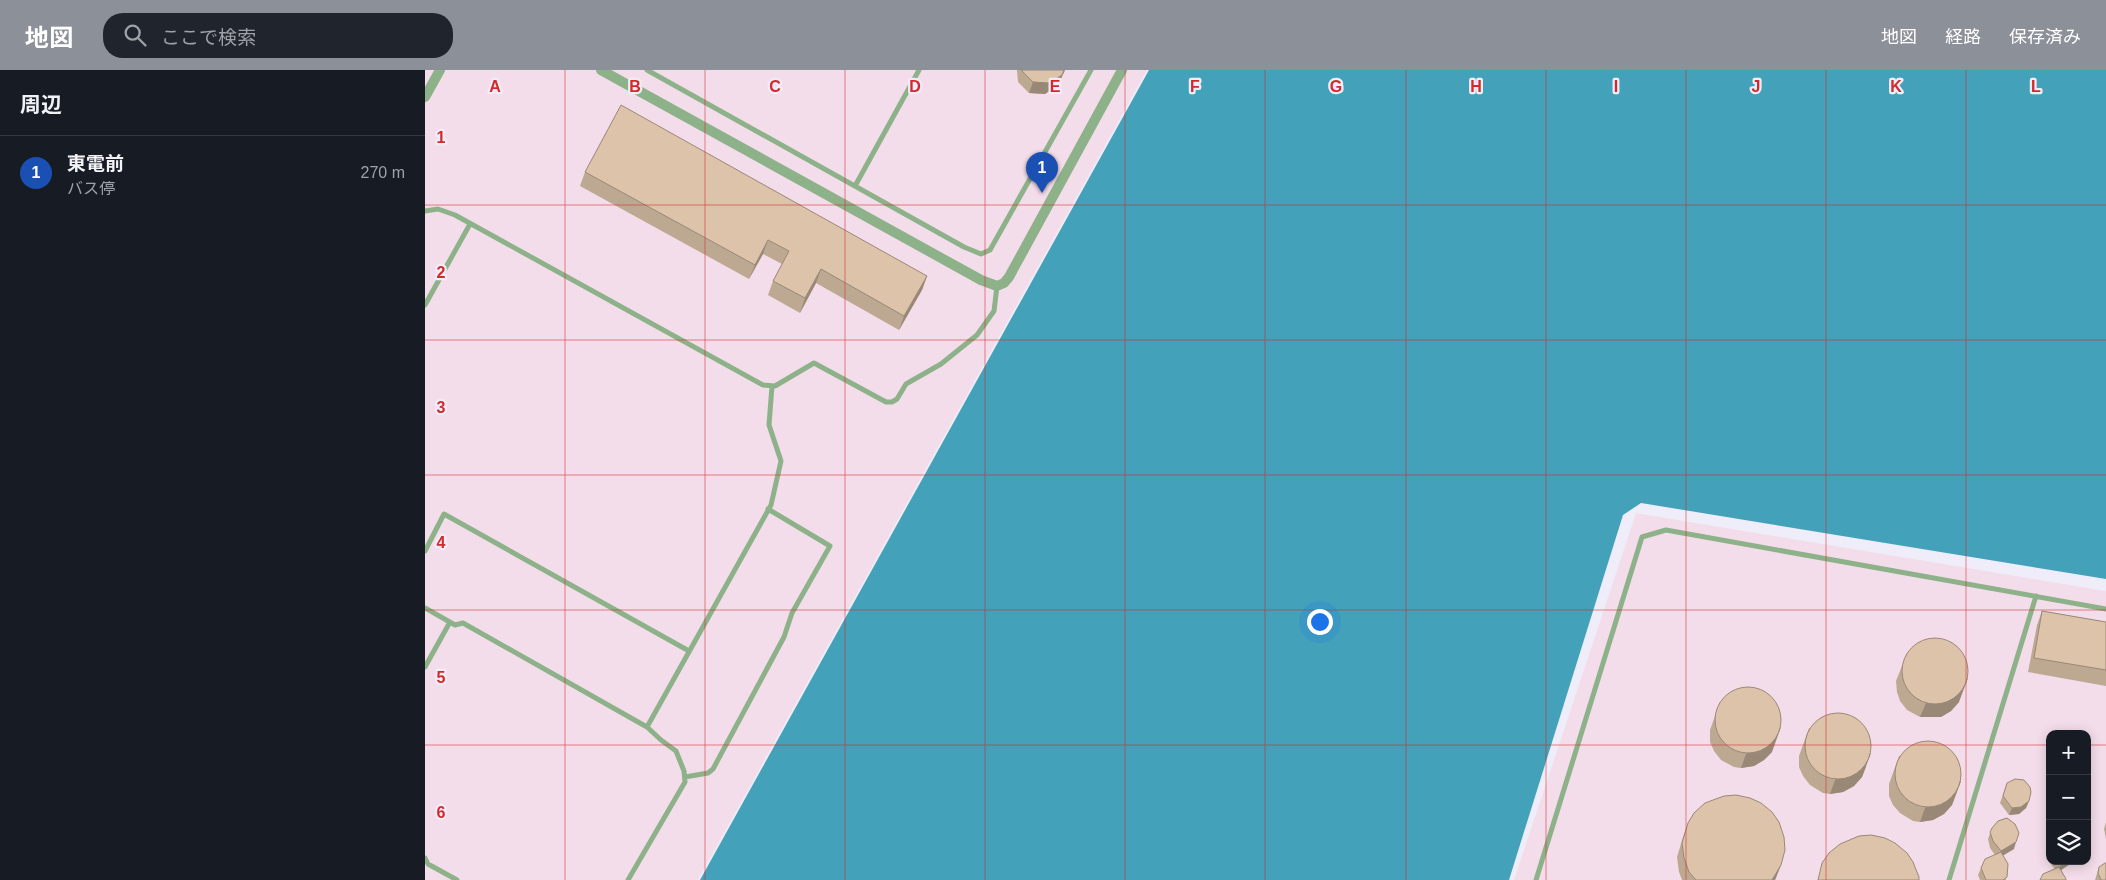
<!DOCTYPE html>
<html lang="ja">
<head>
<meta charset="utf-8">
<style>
  :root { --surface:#171b24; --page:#20242c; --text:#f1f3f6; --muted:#9ea1a6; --line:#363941; --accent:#8c9099 }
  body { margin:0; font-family:Arial,"Noto Sans JP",sans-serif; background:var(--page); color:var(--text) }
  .controls { position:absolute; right:15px; bottom:15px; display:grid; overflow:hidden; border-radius:10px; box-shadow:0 2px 12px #0003 }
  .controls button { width:45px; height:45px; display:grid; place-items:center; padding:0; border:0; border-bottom:1px solid var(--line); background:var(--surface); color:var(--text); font:25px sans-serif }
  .you { position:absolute; left:894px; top:551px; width:18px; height:18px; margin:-12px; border:4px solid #fff; border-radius:50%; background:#1a73e8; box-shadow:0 0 0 8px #1a73e833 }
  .badge { display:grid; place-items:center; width:32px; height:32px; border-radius:50%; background:var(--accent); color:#fff; font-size:16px; font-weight:700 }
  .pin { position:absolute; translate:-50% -41px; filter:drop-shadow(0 1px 2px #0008) }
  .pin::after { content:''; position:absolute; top:26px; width:18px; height:15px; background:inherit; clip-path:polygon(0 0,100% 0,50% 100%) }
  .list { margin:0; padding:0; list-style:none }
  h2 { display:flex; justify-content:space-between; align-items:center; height:65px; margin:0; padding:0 20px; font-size:21px }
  h2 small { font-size:16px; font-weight:400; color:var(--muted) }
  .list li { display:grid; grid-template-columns:32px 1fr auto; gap:15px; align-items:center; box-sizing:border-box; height:75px; padding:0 20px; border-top:1px solid var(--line) }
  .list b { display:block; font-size:19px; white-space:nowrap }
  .list p { margin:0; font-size:16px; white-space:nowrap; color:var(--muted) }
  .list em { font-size:16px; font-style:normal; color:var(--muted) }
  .icon { flex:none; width:28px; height:28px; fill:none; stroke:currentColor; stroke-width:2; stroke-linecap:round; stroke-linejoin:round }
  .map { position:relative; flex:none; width:1681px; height:810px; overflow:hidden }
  header { display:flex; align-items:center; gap:30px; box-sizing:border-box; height:70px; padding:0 25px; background:var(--accent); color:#fff }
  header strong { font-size:24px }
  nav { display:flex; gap:28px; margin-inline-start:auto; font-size:18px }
  .search { width:350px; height:45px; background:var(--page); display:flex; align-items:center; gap:12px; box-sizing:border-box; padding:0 18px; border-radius:20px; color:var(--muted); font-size:19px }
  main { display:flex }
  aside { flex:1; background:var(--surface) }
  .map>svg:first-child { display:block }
</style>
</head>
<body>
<header>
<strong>地図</strong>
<div class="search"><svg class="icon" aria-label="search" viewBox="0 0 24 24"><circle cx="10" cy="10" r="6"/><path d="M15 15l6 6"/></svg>ここで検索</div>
<nav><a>地図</a><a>経路</a><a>保存済み</a></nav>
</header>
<main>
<aside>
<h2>周辺<small></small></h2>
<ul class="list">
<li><span class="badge" style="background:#1a4fb4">1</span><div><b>東電前</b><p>バス停</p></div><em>270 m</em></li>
</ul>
</aside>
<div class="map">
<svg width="1681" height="810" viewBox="0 0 1681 810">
  <rect width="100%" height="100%" fill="#efedfa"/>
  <path fill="#f4ddea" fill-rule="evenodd" d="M0 0H722L273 810H0Z
    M1211 443 1681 521V810H1089ZM1625 664H1662V791H1625Z"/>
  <path fill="#43a2b9" d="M724 0H1681V509L1216 433 1198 445 1084 810H275Z"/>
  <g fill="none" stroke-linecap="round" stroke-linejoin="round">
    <path stroke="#8db189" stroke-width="5" d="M222 0 539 177 556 184 565 180 666 0
      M430 116 494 0
      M0 141 13 139 30 145 338 315 350 316 389 293 461 332H467L472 329 481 314 516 294 552 265 569 241 572 216
      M0 235 45 154
      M0 481 19 444 264 581
      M0 538 30 555 38 553 206 648 222 657 236 670 251 681 259 701 260 712 203 810
      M0 597 25 552
      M222 657 346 435 356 391 344 355 347 316
      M260 707 283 703 288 699 359 567 367 543 405 476 343 439
      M0 788 3 794 32 810
      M1111 810 1217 467 1241 460 1681 539
      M1524 810 1611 526"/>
    <path stroke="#8db189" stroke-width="10" d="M176 0 556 210 572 216 579 213 584 207 697 0
      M0 27 15 0"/>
  </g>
  <path fill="#bda892" d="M592 0H640L633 15 620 24 604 23 593 12Z
    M160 102 502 206 497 220 474 260 391 213 375 243 343 225 348 211 357 194 338 184 324 209 155 116Z
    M1617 541 1681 552V616L1603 602 1612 555Z
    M1482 583 1534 632 1526 641 1516 647H1495L1482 640 1475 631 1472 622 1471 611Z
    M1295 632 1347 682 1339 690 1329 696 1316 698 1309 697 1296 690 1289 681 1285 672V660Z
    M1384 658 1441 697 1437 707 1429 716 1418 722 1405 724 1398 723 1385 715 1378 706 1374 697V686Z
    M1474 686 1536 711 1527 735 1519 744 1508 750 1495 752 1488 751 1475 743 1468 735 1464 726V714Z
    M1582 713 1604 731 1601 738 1594 744 1584 745 1575 733Z
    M1681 752V769L1679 759Z
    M1263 753 1356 795 1350 810H1257L1254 802 1252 787 1258 767Z
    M1567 758 1589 779 1578 785 1581 810H1555L1553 805 1556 798 1570 785 1565 778 1563 769Z
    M1625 774V791H1649L1648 792 1636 800 1630 799 1624 792 1622 783Z
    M1674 797 1681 810H1670Z"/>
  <path fill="#9a8877" d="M640 0 633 15 620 24 604 23 608 12Z
    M343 170 338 184 324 209 330 195Z
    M396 199 391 213 375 243 380 228Z
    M502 206 497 220 474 260 479 246Z
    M1543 608 1534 632 1526 641 1516 647H1495L1501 633Z
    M1356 657 1347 682 1339 690 1329 696 1316 698 1321 684Z
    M1446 683 1437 707 1429 716 1418 722 1405 724 1410 710Z
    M1536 711 1527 735 1519 744 1508 750 1495 752 1500 738Z
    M1604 731 1601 738 1594 744 1584 745 1587 738Z
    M1591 772 1589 779 1574 788 1576 781Z
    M1641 791H1649L1648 792 1633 802 1636 794Z
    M1356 795 1350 810H1347Z"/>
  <path fill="#dcc3aa" stroke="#9a8877" d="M597 0H639L637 5 624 13 608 12 597 1Z
    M196 35 502 206 479 246 396 199 380 228 348 211 364 181 343 170 330 195 160 102Z
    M1617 541 1681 552V600L1609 588Z
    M1477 601a33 33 0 1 1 66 0a33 33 0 1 1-66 0Z
    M1290 650a33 33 0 1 1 66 0a33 33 0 1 1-66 0Z
    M1380 676a33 33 0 1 1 66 0a33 33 0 1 1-66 0Z
    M1470 704a33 33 0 1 1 66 0a33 33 0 1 1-66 0Z
    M1590 709 1599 710 1605 717 1606 722 1604 731 1596 737 1587 738 1578 726 1582 713Z
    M1311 725 1325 728 1336 733 1347 742 1354 752 1359 767 1360 780 1356 795 1347 810H1271L1264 802 1259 788 1257 773 1263 753 1269 743 1280 733 1299 726Z
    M1662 732 1664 735V744L1662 747Z
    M1582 748 1590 754 1594 763 1591 772 1576 781 1568 771 1565 762 1567 758 1573 751Z
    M1446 765 1460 768 1470 773 1482 783 1488 792 1494 807V810H1393L1397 793 1404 783 1415 774 1434 766Z
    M1576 782 1583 794 1582 807 1578 810H1561L1556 798 1560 789Z
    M1633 791H1641L1636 794Z
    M1680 793H1681V810H1676L1673 803 1674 797Z
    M1634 797 1641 809V810H1615L1618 804Z"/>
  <path fill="none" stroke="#d62828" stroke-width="1" stroke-opacity="0.55" d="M140 0V810M280 0V810M420 0V810M560 0V810M700 0V810M840 0V810M981 0V810M1121 0V810M1261 0V810M1401 0V810M1541 0V810M0 135H1681M0 270H1681M0 405H1681M0 540H1681M0 675H1625M1662 675H1681"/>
  <g font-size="16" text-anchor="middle" font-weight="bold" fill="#d62828" stroke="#efedfa" stroke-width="4.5" stroke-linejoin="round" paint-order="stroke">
    <text x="70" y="22">A</text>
    <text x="210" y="22">B</text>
    <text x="350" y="22">C</text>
    <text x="490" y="22">D</text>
    <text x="630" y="22">E</text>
    <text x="770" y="22">F</text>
    <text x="911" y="22">G</text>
    <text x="1051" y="22">H</text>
    <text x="1191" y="22">I</text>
    <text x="1331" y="22">J</text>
    <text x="1471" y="22">K</text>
    <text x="1611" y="22">L</text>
    <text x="16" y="73">1</text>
    <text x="16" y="208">2</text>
    <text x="16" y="343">3</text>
    <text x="16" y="478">4</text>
    <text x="16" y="613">5</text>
    <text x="16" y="748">6</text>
  </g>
</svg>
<div class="controls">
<button>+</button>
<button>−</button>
<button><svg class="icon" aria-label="layers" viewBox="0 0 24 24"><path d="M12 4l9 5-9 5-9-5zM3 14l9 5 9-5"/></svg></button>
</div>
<div class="you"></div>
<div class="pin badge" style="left:617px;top:123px;background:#1a4fb4">1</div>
</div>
</main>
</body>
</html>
